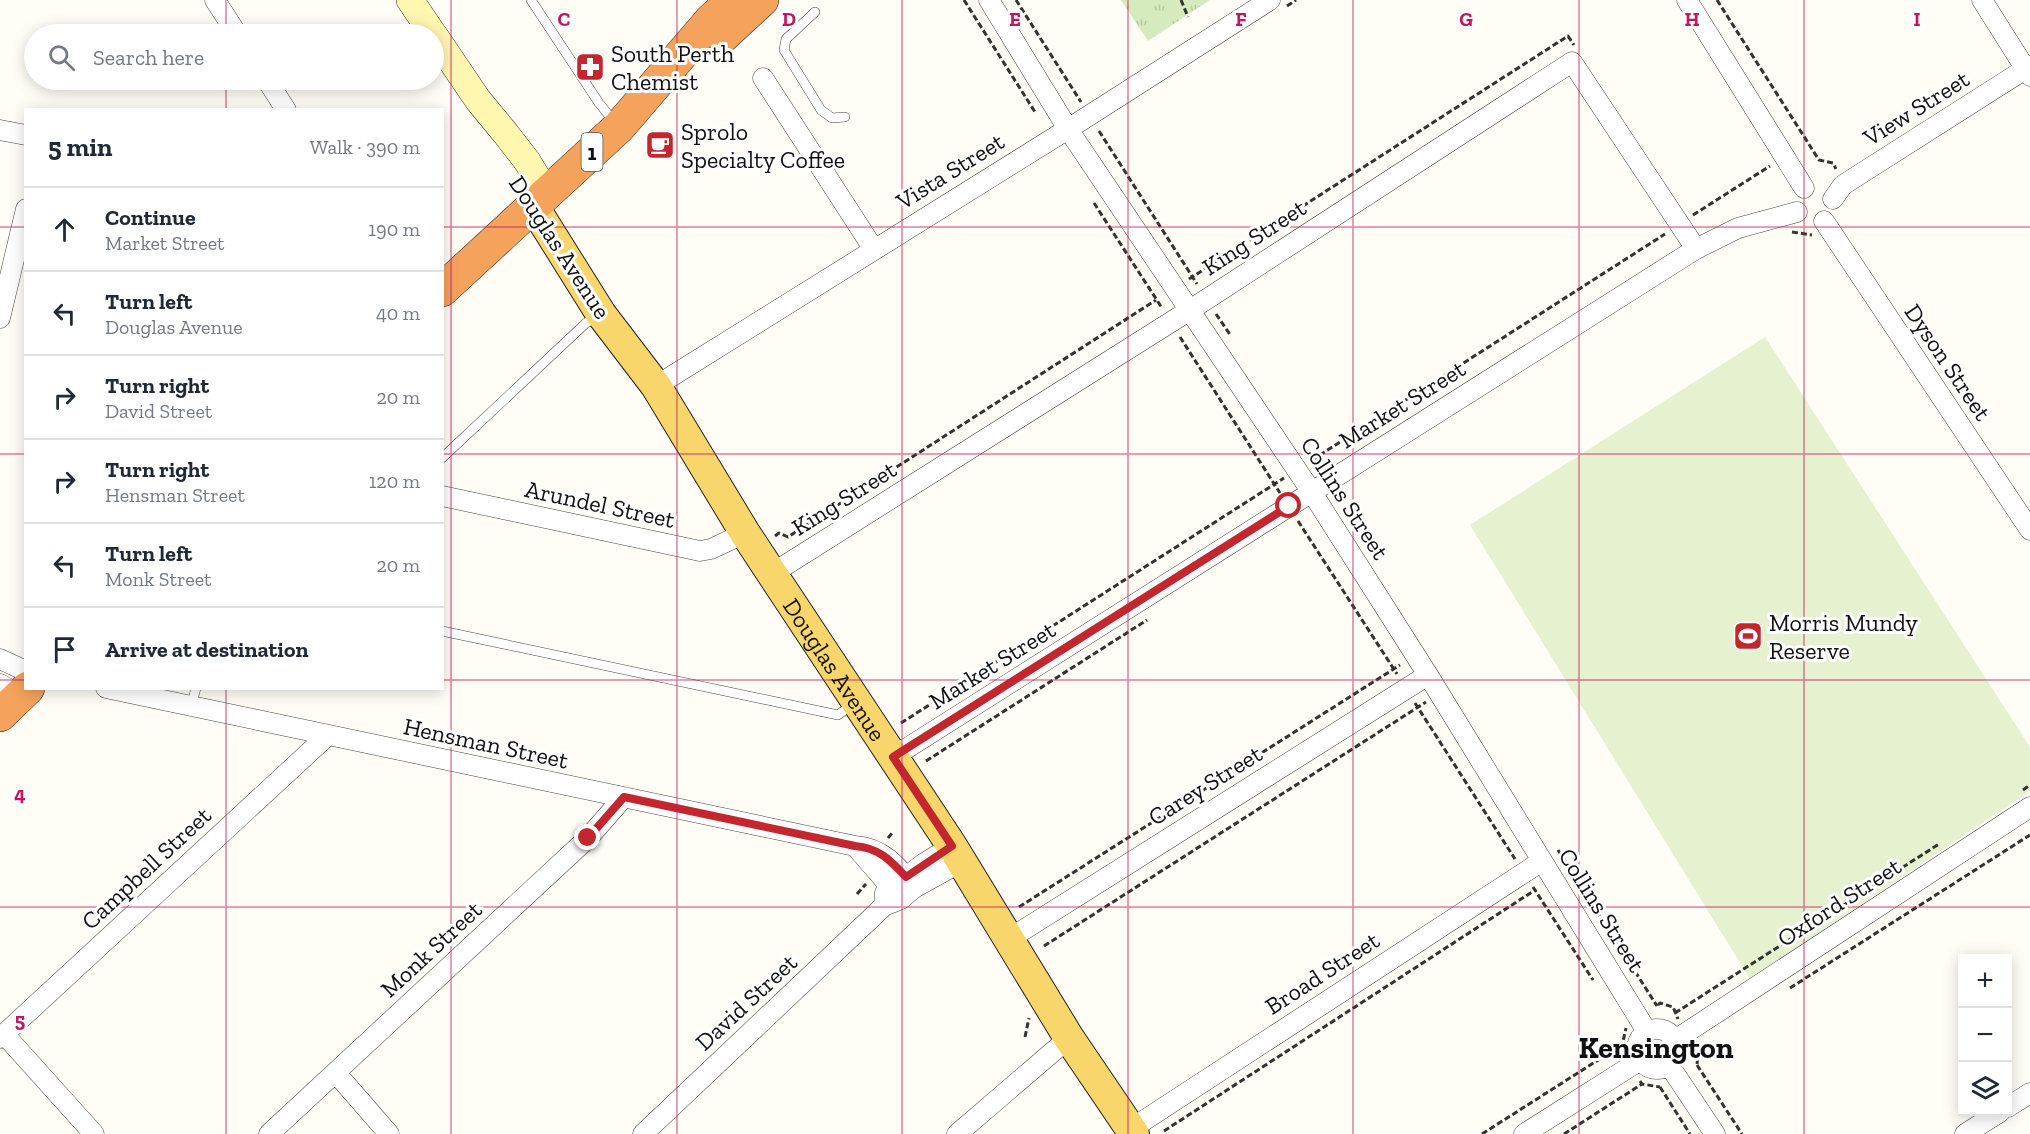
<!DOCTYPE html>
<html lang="en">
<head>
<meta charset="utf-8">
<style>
  :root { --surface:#fff; --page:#f6f6f7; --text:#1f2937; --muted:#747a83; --line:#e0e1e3 }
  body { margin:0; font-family:"Zilla Slab",serif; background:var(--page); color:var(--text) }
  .controls { position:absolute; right:18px; bottom:18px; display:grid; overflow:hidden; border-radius:0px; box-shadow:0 3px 15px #0003 }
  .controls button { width:54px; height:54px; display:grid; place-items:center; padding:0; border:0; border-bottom:2px solid var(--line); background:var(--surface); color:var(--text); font:30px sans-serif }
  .stop { position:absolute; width:18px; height:18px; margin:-14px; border:4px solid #c4262e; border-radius:50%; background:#fff }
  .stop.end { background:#c4262e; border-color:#fff; box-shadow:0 2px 6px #0008 }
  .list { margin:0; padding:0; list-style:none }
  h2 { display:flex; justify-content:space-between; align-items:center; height:78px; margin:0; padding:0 24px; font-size:26px }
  h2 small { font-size:20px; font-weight:400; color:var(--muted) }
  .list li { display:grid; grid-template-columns:39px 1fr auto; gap:18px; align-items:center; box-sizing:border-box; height:84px; padding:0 24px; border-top:2px solid var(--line) }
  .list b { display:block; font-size:22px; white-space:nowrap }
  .list p { margin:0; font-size:20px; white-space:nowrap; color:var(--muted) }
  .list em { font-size:20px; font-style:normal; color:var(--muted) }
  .icon { flex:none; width:33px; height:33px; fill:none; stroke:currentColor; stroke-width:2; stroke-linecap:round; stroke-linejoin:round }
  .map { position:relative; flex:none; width:2030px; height:1134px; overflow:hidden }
  .search { position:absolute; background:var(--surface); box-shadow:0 3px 15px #0003; left:24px; top:24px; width:420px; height:66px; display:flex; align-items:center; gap:15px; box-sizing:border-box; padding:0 21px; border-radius:33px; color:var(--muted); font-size:22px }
  .panel { position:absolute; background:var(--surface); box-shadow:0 3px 15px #0003; left:24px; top:108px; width:420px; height:582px; border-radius:0px }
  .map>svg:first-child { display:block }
</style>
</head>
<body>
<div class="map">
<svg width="2030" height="1134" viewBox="0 0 2030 1134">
  <defs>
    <pattern id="grass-tufts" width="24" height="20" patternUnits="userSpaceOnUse" patternTransform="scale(1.5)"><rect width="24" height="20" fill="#d5ebbd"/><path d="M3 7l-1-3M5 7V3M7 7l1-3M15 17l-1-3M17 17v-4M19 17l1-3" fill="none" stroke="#b6c8a1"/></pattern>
  </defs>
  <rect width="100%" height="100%" fill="#fffdf5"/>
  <path fill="url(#grass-tufts)" d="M1121 0H1210L1148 41Z"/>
  <path fill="#e6f2cf" d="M1765 337 2030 747V791L1750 979 1470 525Z"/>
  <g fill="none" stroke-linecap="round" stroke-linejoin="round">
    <g stroke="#444" stroke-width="10">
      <path id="lane" d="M531 0 599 103 615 123
        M815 12 786 39 784 50 821 110 832 118 845 117
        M442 458 586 323 598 316
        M442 631 838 715 854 703
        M191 707 196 688"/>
    </g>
    <g stroke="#444" stroke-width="21">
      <path id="street" d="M215 0 237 34
        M989 0 1068 129 1311 491 1428 675 1646 1030
        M1687 0 1804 188
        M1982 0 2030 76
        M763 78 873 248
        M267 80 286 110
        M0 130 26 135
        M1833 199 1843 185 2030 66
        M1824 221 2030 530
        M0 318 26 209
        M656 386 1068 129 1270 0
        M442 496 700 551 711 549 745 533
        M773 573 1190 310 1572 62 1696 249
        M0 659 26 671
        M0 684 21 696
        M106 688 855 846C883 848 898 866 914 888
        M893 757 1696 249 1738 228 1797 212
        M855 846 900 898
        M884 906 885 893 923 864 952 846
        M1009 939 1428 675
        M1637 1049a20 20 0 1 1 40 0a20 20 0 1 1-40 0Z
        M4 1034 94 1134
        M0 1038 327 736
        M1675 1040 2030 807
        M1669 1065 1715 1134
        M336 1073 389 1134
        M2008 1107 2030 1093
        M1131 1129 1542 861
        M269 1134 588 838 624 797
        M643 1134 884 906 901 899 914 888 961 862
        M957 1134 1069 1038
        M1524 1134 1639 1061
        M1965 1134 2000 1112"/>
    </g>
    <g stroke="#333" stroke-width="28">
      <path id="secondary" d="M410 0 433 34
        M434 35 478 100 506 134 527 161 547 194"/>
    </g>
    <g stroke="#222" stroke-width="32">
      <g id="primary">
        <path id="s1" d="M534 207 601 314 656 386 745 533 952 846 1069 1038 1134 1134"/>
      </g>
    </g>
    <g stroke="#222" stroke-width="34">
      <path id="highway" d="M723 36 762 0
        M442 290 619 127 711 20 733 0
        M0 715 28 688"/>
    </g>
    <path stroke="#333" stroke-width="3" stroke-dasharray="6 3" stroke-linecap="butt" d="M964 0 1035 112
      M1016 0 1081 102
      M1181 0 1188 17
      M1717 0 1819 160 1833 163 1836 169
      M1287 6 1296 0
      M1099 131 1197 284
      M1094 203 1162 308
      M1693 215 1770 166
      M1792 232 1812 235
      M1189 279 1568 36 1574 45
      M1216 314 1231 336
      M1180 337 1280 493
      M1312 460 1665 234
      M1298 521 1397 674
      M775 536 779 533 788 537 1156 300
      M1415 703 1515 859
      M901 723 1284 478
      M926 761 1147 620
      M2023 790 2030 785
      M888 838 893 832
      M1558 850 1657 1006
      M1533 887 1593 980
      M857 894 866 884
      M1019 907 1400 665
      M1044 946 1426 702
      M1790 988 2030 835
      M1658 1005 1660 1003 1673 1007 1678 1019
      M1675 1013 1939 844
      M1025 1037 1029 1018
      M1621 1053 1617 1048 1622 1046 1626 1028
      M1697 1064 1699 1045
      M1697 1065 1742 1134
      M1640 1081 1642 1084 1660 1087
      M1660 1087 1690 1134
      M1164 1131 1535 890
      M1482 1134 1617 1048
      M1564 1134 1642 1084"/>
    <use href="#lane" stroke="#fff" stroke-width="9"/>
    <use href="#street" stroke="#fff" stroke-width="20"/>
    <use href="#secondary" stroke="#fff6b0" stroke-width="27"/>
    <use href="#primary" stroke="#f9d66b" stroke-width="30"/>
    <use href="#highway" stroke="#f5a25d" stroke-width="33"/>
  </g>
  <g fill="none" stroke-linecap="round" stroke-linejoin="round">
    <path stroke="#c4262e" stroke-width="8" d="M588 838 624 797 855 846C879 848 890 860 906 877L952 846 893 757 1289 506"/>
  </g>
  <path fill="none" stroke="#c2185b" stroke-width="1.5" stroke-opacity="0.55" d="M226 0V34M451 0V1134M677 0V1134M902 0V1134M1128 0V1134M1353 0V1134M1579 0V1134M1804 0V1134M226 80V110M0 227H26M442 227H2030M0 454H26M442 454H2030M0 680H26M442 680H2030M226 688V1134M0 907H2030"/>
  <defs>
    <g id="pharmacy-square" transform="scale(1.5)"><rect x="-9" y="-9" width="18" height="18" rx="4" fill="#c4262e" stroke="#fff"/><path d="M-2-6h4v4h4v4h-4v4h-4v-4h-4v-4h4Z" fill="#fff"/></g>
    <g id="cafe-square" transform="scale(1.5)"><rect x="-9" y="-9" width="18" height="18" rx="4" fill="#c4262e" stroke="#fff"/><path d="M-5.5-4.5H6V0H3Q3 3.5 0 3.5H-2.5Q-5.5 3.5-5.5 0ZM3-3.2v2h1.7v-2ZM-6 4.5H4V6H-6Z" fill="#fff"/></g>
    <g id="stadium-square" transform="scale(1.5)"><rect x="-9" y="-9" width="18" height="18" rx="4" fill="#c4262e" stroke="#fff"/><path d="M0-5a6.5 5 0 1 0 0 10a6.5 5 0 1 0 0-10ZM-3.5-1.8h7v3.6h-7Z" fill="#fff"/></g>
  </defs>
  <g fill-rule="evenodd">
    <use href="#pharmacy-square" x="590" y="67"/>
    <use href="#cafe-square" x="660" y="145"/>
    <use href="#stadium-square" x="1748" y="636"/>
  </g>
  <g text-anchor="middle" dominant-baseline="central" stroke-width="6" stroke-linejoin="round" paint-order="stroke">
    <rect fill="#fff" stroke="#585858" stroke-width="1.5" x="581.5" y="133" width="21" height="38" rx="4.5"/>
    <g font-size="22" font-weight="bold" fill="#111">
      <text x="592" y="152">1</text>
    </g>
    <g font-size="24" fill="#111" stroke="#fff" text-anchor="start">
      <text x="611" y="53">South Perth<tspan x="611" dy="28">Chemist</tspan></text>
      <text x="681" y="131">Sprolo<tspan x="681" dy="28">Specialty Coffee</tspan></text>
      <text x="1769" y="622">Morris Mundy<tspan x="1769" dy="28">Reserve</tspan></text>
    </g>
    <g font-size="24" fill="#111" stroke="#fff">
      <text transform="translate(1916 108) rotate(-32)">View Street</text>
      <text transform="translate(950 171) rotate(-32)">Vista Street</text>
      <text transform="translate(1254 237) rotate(-33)">King Street</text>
      <text transform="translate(560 247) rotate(57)">Douglas Avenue</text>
      <text transform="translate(1948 362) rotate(56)">Dyson Street</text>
      <text transform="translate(1402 404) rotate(-32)">Market Street</text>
      <text transform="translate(844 498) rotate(-32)">King Street</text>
      <text transform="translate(1345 498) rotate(57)">Collins Street</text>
      <text transform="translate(600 504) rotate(12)">Arundel Street</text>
      <text transform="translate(992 665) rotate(-32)">Market Street</text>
      <text stroke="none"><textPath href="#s1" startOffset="552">Douglas Avenue</textPath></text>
      <text transform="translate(486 743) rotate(12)">Hensman Street</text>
      <text transform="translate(1205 785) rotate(-32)">Carey Street</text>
      <text transform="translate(146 868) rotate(-43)">Campbell Street</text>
      <text transform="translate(1839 902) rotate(-33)">Oxford Street</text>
      <text transform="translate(1602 910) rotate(58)">Collins Street</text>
      <text transform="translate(431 949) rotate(-43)">Monk Street</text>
      <text transform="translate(1322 973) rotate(-33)">Broad Street</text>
      <text transform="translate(746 1002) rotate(-43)">David Street</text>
    </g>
    <g font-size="30" font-weight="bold" fill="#111" stroke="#fff">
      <text x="1656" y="1048">Kensington</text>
    </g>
  </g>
  <g font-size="20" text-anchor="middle" font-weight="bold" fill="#c2185b" stroke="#fff" stroke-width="6" stroke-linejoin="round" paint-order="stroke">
    <text x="564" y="26">C</text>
    <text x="789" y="26">D</text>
    <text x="1015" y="26">E</text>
    <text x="1241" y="26">F</text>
    <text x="1466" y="26">G</text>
    <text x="1692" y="26">H</text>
    <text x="1917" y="26">I</text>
    <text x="20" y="801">4</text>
    <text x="20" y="1027">5</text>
  </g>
</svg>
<div class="controls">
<button>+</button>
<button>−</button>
<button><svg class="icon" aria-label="layers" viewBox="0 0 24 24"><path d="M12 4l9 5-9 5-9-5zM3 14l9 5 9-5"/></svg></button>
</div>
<div class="stop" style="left:1289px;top:506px"></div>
<div class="stop end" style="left:588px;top:838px"></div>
<div class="search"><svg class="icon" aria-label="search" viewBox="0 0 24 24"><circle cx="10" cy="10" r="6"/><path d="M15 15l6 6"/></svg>Search here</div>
<section class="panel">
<h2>5 min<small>Walk · 390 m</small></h2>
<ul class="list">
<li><svg class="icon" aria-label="ahead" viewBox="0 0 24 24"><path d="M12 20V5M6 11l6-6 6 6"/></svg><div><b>Continue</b><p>Market Street</p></div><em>190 m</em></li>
<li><svg class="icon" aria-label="left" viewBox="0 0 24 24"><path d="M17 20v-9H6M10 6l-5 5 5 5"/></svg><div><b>Turn left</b><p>Douglas Avenue</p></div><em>40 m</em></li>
<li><svg class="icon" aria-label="right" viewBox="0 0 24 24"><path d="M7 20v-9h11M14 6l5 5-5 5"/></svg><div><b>Turn right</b><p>David Street</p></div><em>20 m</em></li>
<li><svg class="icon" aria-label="right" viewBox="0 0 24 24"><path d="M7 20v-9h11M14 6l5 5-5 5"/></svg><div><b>Turn right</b><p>Hensman Street</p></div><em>120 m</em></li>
<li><svg class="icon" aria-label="left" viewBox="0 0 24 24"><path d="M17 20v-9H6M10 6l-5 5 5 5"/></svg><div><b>Turn left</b><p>Monk Street</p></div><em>20 m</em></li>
<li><svg class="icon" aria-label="arrive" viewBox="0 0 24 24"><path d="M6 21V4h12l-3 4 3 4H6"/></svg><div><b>Arrive at destination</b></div></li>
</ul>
</section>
</div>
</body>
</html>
